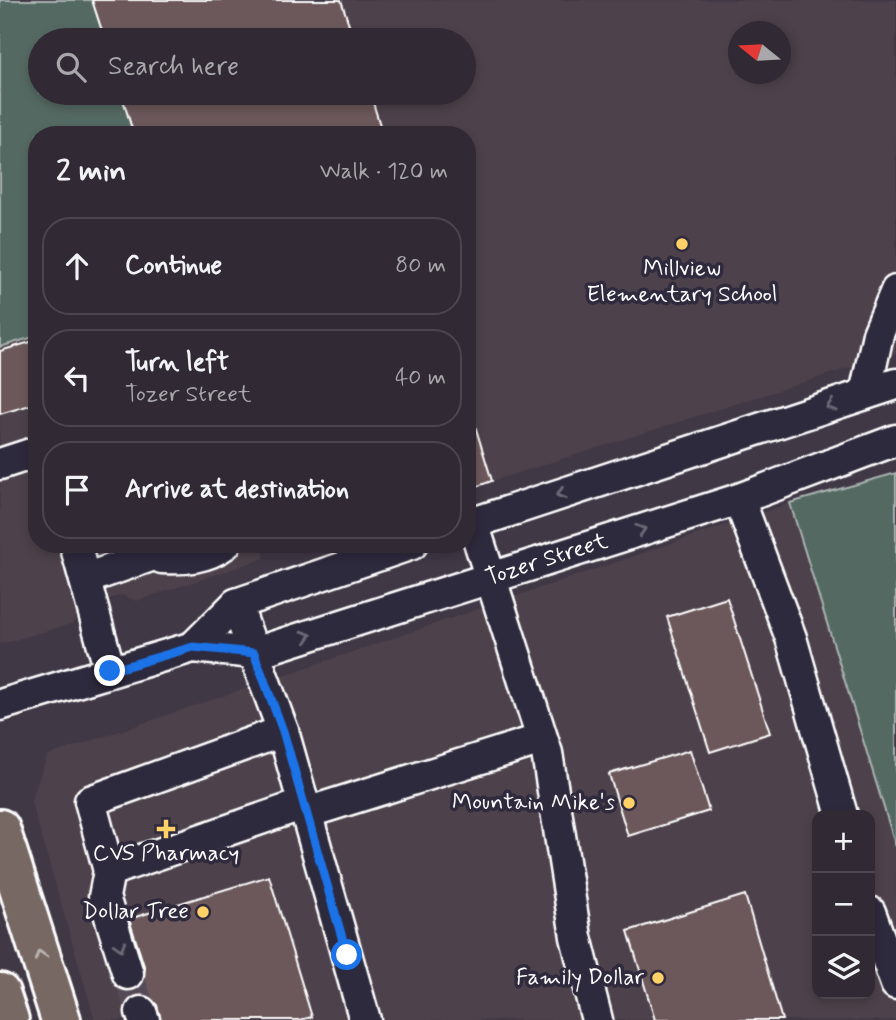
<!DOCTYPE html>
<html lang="en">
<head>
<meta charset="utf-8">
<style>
  :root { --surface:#312a34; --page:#3d3640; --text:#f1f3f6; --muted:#a8a7ac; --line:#4c464f }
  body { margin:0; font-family:Mynerve,sans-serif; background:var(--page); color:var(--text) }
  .controls { position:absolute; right:21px; bottom:21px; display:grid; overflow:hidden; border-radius:14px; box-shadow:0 4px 10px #0003 }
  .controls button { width:63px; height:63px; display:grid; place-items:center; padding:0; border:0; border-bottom:2px solid var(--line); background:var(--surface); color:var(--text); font:35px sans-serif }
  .compass { position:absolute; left:728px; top:21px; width:63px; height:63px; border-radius:50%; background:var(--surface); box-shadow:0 4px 10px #0003; rotate:288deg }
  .stop { position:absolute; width:21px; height:21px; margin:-16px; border:5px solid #1a73e8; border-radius:50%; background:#fff }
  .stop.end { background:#1a73e8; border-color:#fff; box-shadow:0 2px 7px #0008 }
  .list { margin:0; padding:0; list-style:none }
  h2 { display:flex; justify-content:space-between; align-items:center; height:91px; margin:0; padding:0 28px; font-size:30px }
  h2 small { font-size:23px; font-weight:400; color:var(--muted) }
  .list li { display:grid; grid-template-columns:46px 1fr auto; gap:21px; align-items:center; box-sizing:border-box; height:98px; margin:0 14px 14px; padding:0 14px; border:2px solid var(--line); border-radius:28px }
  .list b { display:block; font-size:26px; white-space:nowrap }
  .list p { margin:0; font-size:23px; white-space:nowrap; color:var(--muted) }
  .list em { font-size:23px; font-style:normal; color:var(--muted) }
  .icon { flex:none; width:38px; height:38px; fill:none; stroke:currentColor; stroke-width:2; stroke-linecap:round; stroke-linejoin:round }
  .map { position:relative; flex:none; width:896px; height:1020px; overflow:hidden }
  .search { position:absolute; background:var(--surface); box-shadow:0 4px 10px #0003; left:28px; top:28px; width:448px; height:77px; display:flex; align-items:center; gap:18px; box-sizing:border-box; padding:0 24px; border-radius:38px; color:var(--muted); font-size:26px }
  .panel { position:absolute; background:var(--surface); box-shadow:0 4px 10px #0003; left:28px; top:126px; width:448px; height:427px; border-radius:28px }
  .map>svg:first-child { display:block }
</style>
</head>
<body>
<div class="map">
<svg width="896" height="1020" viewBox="0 0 896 1020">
  <rect width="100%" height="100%" fill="#413846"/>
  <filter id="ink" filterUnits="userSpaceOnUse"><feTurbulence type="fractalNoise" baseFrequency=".0143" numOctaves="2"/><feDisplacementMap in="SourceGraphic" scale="14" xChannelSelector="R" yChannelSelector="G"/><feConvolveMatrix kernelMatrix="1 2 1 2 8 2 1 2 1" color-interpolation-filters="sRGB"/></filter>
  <g filter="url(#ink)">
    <path fill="#4e424c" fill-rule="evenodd" d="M341 0H896V353L492 481 467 401V135H383L370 93H464V40H354ZM738 32H780V74H738Z
      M37 336V544H261L265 558 136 601 122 595 80 607 74 623 0 644V347Z
      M790 503 896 847V1020H95L31 801 47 756ZM817 815H870V994H817Z"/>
    <path fill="#556963" stroke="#aab4b1" stroke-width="2" d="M0 0H92L105 40H40V93H121L134 135H37V336L0 347Z
      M896 473V847L790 503Z"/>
    <path fill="#6c585a" stroke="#fff" stroke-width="2" d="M92 0H341L354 40H105Z
      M121 93H370L383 135H134Z
      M37 340V403L0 414V351Z
      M472 416 492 481 467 490V417Z
      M727 598 770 733 710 752 667 617Z
      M690 750 709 811 628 836 609 774Z
      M269 876 312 1017 300 1020H161L157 1005 146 996 142 983 145 969 129 919Z
      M745 895 782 1020H655L628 931Z"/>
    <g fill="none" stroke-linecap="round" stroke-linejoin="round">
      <path stroke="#544c58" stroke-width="30" stroke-dasharray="30 15" stroke-linecap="butt" d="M128 974 141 1012"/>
      <g stroke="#fff" stroke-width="35">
        <g id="minor">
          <path d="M865 394 878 334 896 291"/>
          <path d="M0 464 37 452"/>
          <path d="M739 499 791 638 842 815"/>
          <path d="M473 523 547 753 576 937 597 1020"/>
          <path d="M467 525 896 384"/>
          <path d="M75 544 110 671"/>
          <path d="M162 558C185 559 206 558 225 544"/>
          <path d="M85 579 185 544"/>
          <path d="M236 604 283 731 365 1020"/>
          <path d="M193 647 236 604 412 544"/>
          <path id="s1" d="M0 705 193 647 254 653 739 499 896 440"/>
          <path d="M283 731 90 801 109 871 304 804"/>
          <path d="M306 813 542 739"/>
          <path d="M109 871 104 897 128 974"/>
          <path d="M870 912 896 984"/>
          <path d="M141 1012 144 1020"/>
        </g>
      </g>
      <g stroke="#fff" stroke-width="44">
        <path id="major" d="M0 829 61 1020
          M0 993 9 1020"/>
      </g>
      <use href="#minor" stroke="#2f2a3d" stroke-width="30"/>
      <use href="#major" stroke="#776864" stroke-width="38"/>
    </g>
    <defs><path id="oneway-chevron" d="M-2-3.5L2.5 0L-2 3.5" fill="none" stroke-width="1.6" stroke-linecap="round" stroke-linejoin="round" transform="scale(1.75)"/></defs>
    <g stroke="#6d6a77">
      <use href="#oneway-chevron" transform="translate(831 406) rotate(162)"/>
      <use href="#oneway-chevron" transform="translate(561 494) rotate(162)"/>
      <use href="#oneway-chevron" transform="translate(641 530) rotate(-18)"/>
      <use href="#oneway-chevron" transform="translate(307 636) rotate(-17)"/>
      <use href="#oneway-chevron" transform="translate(120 946) rotate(73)"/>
    </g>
    <use stroke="#bbb4b2" href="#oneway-chevron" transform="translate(40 955) rotate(-108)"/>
  </g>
  <g fill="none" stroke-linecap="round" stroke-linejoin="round" filter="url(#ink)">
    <path stroke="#1a73e8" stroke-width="9" d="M110 671 193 647 254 653 283 731 347 955"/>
  </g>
  <g fill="#ffd166" stroke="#2f2a3d" stroke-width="2.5">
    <circle cx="682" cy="244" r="7"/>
    <circle cx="629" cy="803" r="7"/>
    <path d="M162.5 818.5h7v7h7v7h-7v7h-7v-7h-7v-7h7z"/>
    <circle cx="203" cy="912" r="7"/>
    <circle cx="658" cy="978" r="7"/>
  </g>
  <g text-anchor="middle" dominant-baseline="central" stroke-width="7" stroke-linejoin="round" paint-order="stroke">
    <g font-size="23" fill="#fff" stroke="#2f2a3d" text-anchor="end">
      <text x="682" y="269" text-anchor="middle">Millview<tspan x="682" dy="26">Elementary School</tspan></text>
      <text x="615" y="803">Mountain Mike's</text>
      <text x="166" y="854" text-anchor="middle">CVS Pharmacy</text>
      <text x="189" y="912">Dollar Tree</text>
      <text x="644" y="978">Family Dollar</text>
    </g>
    <g font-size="23" fill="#fff" stroke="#2f2a3d">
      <text stroke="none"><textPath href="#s1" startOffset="570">Tozer Street</textPath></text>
    </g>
  </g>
</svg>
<div class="controls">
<button>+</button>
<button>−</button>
<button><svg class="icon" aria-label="layers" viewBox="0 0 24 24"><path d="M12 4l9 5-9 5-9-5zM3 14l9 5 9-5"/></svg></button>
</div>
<svg class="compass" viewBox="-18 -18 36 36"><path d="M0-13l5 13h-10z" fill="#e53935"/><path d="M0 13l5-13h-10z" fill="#a8a7ac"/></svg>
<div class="stop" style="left:347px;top:955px"></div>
<div class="stop end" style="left:110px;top:671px"></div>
<div class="search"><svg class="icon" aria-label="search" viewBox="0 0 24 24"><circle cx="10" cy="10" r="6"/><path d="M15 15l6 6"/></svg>Search here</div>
<section class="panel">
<h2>2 min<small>Walk · 120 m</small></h2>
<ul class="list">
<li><svg class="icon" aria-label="ahead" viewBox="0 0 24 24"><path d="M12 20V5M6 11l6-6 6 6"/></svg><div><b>Continue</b></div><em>80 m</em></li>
<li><svg class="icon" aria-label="left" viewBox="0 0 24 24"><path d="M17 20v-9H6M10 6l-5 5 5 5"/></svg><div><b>Turn left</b><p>Tozer Street</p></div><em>40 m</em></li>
<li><svg class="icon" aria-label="arrive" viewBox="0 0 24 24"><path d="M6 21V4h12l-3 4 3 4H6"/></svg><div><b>Arrive at destination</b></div></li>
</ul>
</section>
</div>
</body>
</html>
